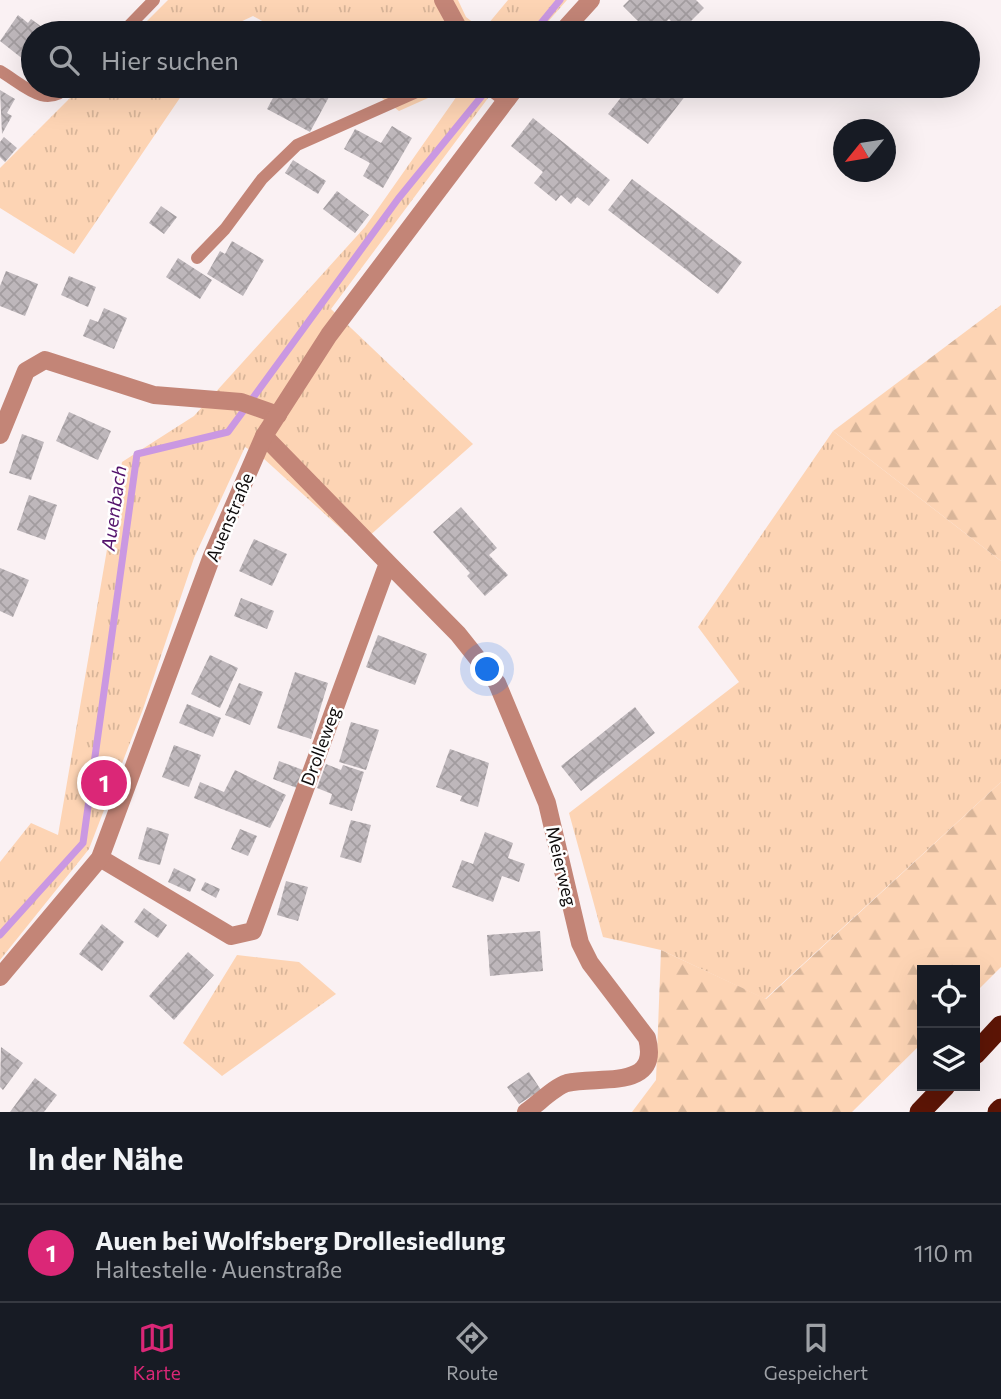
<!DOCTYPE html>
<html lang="de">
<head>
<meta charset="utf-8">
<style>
  :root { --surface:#171b24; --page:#20242c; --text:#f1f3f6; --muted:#9ea1a6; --line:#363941; --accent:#db2777 }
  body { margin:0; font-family:Commissioner,sans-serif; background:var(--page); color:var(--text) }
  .controls { position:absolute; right:21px; bottom:21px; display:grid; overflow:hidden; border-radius:0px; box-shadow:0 7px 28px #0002 }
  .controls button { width:63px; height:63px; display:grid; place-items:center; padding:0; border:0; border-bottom:2px solid var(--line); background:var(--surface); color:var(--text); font:35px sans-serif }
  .compass { position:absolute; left:833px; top:119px; width:63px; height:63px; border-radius:50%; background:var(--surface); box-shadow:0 7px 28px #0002; rotate:240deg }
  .you { position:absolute; left:488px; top:670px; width:24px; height:24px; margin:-18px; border:5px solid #fff; border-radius:50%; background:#1a73e8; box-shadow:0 0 0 10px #1a73e833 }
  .badge { display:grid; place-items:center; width:46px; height:46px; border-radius:50%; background:var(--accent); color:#fff; font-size:23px; font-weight:700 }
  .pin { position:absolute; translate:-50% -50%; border:4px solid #fff; box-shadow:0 2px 7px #0006 }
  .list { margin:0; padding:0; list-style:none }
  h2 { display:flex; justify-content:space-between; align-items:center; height:91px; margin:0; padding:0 28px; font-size:30px }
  h2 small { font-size:23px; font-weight:400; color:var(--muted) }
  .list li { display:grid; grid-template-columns:46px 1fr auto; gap:21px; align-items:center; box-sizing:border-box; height:98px; padding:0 28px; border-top:2px solid var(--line) }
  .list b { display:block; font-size:26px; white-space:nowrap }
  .list p { margin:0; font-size:23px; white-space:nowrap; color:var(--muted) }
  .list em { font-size:23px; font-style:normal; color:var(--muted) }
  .icon { flex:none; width:38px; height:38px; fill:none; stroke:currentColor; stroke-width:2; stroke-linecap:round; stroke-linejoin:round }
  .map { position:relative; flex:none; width:1001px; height:1112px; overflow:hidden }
  .search { position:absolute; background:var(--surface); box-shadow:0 7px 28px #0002; left:21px; right:21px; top:21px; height:77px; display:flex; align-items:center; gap:18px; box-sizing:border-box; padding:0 24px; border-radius:38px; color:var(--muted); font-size:26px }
  .sheet { height:189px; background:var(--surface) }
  nav { display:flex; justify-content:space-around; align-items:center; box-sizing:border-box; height:98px; border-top:2px solid var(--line); background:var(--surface); font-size:19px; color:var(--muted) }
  nav a { display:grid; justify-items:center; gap:4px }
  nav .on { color:var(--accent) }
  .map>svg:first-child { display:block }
</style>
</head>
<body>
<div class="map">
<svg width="1001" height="1112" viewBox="0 0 1001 1112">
  <defs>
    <pattern id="grass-tufts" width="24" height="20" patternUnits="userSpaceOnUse" patternTransform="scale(1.75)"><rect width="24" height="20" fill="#fdd4b4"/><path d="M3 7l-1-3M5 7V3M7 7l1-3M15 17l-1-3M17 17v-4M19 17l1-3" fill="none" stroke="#d8b599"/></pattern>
    <pattern id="forest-firs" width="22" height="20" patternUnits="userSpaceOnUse" patternTransform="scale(1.75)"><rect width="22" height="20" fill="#fdd4b4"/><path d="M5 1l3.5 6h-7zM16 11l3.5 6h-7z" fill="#d8b599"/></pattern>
    <pattern id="building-cross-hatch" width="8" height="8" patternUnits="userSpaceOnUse" patternTransform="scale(1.75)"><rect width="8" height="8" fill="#beb7bb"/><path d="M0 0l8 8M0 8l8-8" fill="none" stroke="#a29c9f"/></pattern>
  </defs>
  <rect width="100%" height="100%" fill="#faf1f3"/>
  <path fill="url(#grass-tufts)" d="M168 0H458L466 17 483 30 508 0H567L538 33H284L253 16 236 24 228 33H135Z
    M82 86H188L74 254 0 208V168Z
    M366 86H455L399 111Z
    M464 86H497L331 309 473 444 359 545 263 458 245 447 194 558 143 709 89 849 0 960V862L31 823 58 835 122 462 194 416 365 227Z
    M833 431 1001 561V782L765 999 661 950 603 937 569 813 739 682 698 627Z
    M237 955 299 962 336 994 222 1076 183 1043Z"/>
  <path fill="url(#forest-firs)" d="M1001 305V561L833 431Z
    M1001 782V967L975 993V970H922V1043L852 1112H632L656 1080 661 950 766 999Z"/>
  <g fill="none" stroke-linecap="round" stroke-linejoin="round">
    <path stroke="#ca98e2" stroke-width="7" d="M533 33 560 0
      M0 935 83 843 137 454 228 432 398 199 490 86"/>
  </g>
  <path fill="url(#building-cross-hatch)" d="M629 0H696L704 8 681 31 669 19 655 33H650L623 6Z
    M18 15 28 23 31 19 46 30 43 33H33V67L0 41Z
    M285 86H335L310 132 267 109 275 94 279 98Z
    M630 86H693L648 144 608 114Z
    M0 90 15 99 7 113 12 116 2 134Z
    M533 118 610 180 589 206 577 197 571 204 561 195 556 201 534 183 543 172 511 146Z
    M392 126 412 138 383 188 363 176 370 163 344 149 355 129 381 143Z
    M4 137 17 148 5 162 0 157V142Z
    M293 160 326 181 318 194 285 173Z
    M632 179 742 262 718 294 608 210Z
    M337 191 369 215 355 233 323 209Z
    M161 206 177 217 164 234 149 223Z
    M232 241 264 260 243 296 207 274 220 251 225 254Z
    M178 258 212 280 200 299 166 277Z
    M6 271 38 284 25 316 0 306V286Z
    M69 276 96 287 88 307 61 295Z
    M104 308 127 318 114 349 83 336 90 319 98 322Z
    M69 412 111 431 98 460 56 441Z
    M22 434 44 442 31 480 9 473Z
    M29 495 57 505 45 540 17 530Z
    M461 507 497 548 489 555 508 575 485 596 467 576 470 573 433 532Z
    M254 539 287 554 272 586 239 571Z
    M0 568 29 580 13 617 0 611Z
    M241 598 274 611 267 629 234 616Z
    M378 635 427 654 415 685 366 667Z
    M210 655 238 668 220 708 191 694Z
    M295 672 328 683 311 739 277 728Z
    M239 683 263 692 250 725 225 715Z
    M187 704 221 718 213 737 179 723Z
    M635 707 655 733 581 791 561 766Z
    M351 722 379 730 366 770 339 762Z
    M174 745 201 755 189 787 162 777Z
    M450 749 489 763 478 807 460 801 462 796 436 787Z
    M279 761 303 770 297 788 273 779Z
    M326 764 341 770 343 765 364 772 352 811 329 804 332 794 317 788Z
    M235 770 286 795 270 828 194 798 200 782 224 792Z
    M351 820 371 825 361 863 340 857Z
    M147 827 169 834 160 865 138 859Z
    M240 829 257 836 248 856 231 849Z
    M485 832 513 843 508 858 525 864 519 882 502 876 493 902 452 887 462 860 473 864Z
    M174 868 196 879 190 892 168 882Z
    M286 881 308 887 298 921 277 915Z
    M205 882 220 889 216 898 201 890Z
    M144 908 167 925 158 938 134 922Z
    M102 924 124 942 102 971 79 954Z
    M540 931 543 971 490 976 487 935Z
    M188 952 214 975 174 1020 149 996Z
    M1 1047 23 1063 3 1090 0 1087Z
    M529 1072 541 1090 519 1104 507 1087Z
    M35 1078 57 1095 44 1112H10Z"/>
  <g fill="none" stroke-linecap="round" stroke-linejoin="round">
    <path stroke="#c38577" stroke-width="12" d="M122 33 154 0
      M0 71C24 85 45 110 69 86
      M197 258 225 229 262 179 297 145 430 86"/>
    <path stroke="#c38577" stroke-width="18" d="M443 0 461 33
      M490 86 507 99
      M0 435 26 371 45 360 154 395 241 402 278 415
      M388 563 458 634 497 683 547 803 580 943 590 963 647 1038C661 1092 597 1075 567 1083 554 1087 538 1104 526 1112
      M100 858 231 936 253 931 388 563 264 436"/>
    <path stroke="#c38577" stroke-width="18" d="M561 33 591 0
      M0 977 100 858 212 556 264 436 329 335 517 86"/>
    <path stroke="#5d1506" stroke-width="21" d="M975 1054 1001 1026
      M920 1112 945 1086
      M998 1112 1001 1109"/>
  </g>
  <g text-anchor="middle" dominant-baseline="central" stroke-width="5" stroke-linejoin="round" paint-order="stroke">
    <g font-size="18" fill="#0e0b0b" stroke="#fff">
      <text transform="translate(229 517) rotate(-67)">Auenstraße</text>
      <text transform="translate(320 746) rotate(-70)">Drolleweg</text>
      <text transform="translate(562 866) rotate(77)">Meierweg</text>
    </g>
    <g font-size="19" font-style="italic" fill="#53126b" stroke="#fff">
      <text transform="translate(113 508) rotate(-82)">Auenbach</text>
    </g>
  </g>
</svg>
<div class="controls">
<button><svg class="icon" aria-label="locate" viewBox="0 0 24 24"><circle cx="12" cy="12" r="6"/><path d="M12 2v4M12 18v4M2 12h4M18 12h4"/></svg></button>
<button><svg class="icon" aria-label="layers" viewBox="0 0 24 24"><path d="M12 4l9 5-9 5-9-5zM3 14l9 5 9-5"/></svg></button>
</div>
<svg class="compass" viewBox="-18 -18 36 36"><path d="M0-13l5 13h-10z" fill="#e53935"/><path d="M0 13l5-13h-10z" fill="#9ea1a6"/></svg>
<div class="you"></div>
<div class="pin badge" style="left:104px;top:783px">1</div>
<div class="search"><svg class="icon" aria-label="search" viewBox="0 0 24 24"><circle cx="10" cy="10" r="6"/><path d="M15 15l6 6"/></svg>Hier suchen</div>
</div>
<section class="sheet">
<h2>In der Nähe<small></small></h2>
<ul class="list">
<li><span class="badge">1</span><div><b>Auen bei Wolfsberg Drollesiedlung</b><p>Haltestelle · Auenstraße</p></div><em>110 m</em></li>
</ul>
</section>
<nav>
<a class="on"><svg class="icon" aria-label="map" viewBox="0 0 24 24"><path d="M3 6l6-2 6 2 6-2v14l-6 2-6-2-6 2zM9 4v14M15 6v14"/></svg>Karte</a>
<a><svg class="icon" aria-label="directions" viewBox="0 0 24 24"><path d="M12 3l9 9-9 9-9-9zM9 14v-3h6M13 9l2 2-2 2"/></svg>Route</a>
<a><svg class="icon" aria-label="saved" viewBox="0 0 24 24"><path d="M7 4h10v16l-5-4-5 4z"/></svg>Gespeichert</a>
</nav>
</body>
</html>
